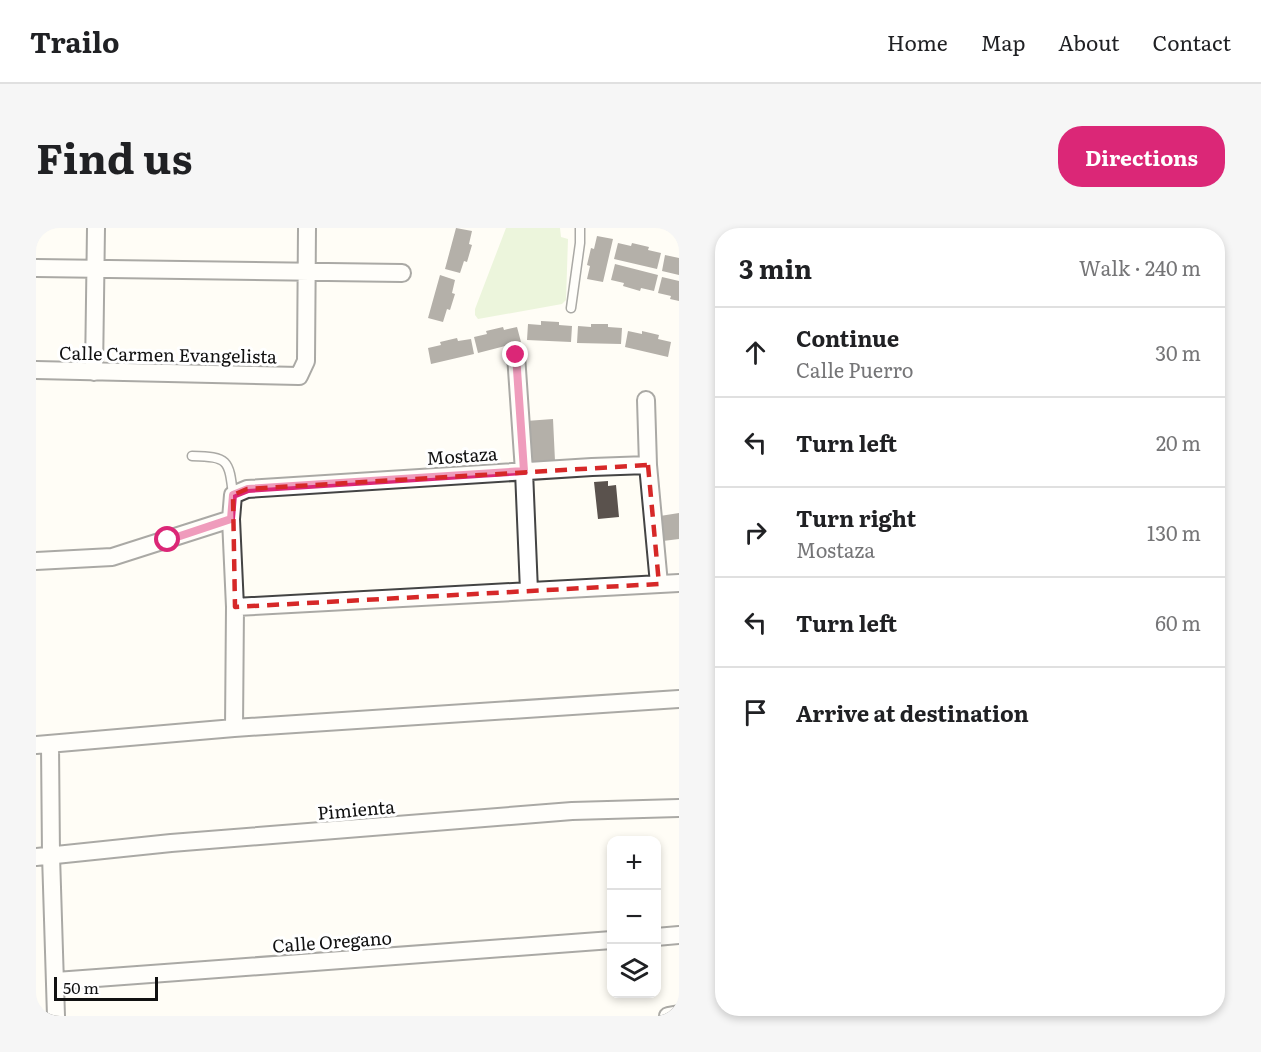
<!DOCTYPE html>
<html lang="en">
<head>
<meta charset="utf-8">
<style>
  :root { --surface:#fff; --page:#f6f6f6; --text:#202124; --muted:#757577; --line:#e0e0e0; --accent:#db2777 }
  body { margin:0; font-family:Literata,serif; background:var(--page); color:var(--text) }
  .controls { position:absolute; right:18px; bottom:18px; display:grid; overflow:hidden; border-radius:12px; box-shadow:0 3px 9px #0003 }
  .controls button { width:54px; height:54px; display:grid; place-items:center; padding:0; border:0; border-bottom:2px solid var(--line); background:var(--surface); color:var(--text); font:30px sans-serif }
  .scale { position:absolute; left:18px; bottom:15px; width:104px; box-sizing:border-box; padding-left:6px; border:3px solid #111; border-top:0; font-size:16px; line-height:21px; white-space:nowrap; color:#111; -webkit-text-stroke:4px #fff; paint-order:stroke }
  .stop { position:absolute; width:18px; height:18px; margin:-14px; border:4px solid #db2777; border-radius:50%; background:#fff }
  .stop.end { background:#db2777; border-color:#fff; box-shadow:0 2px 6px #0008 }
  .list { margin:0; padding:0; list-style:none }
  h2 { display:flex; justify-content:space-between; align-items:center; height:78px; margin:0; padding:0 24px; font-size:26px }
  h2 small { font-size:20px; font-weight:400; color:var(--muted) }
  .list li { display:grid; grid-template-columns:39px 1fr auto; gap:18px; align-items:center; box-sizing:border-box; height:90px; padding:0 24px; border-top:2px solid var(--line) }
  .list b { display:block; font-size:22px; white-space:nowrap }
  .list p { margin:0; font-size:20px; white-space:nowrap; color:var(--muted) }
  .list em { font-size:20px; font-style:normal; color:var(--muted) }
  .icon { flex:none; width:33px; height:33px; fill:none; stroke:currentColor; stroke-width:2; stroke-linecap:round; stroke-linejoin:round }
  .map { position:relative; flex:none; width:643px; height:788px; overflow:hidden; border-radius:24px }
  header { display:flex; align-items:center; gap:36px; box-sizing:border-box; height:84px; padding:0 30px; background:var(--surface); border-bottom:2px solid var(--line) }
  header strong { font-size:28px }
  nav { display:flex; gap:33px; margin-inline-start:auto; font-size:21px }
  .intro { display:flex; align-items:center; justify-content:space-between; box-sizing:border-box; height:144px; padding:0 36px }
  h1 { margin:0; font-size:42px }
  .button { padding:15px 27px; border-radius:24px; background:var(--accent); color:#fff; font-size:21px; font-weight:700 }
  main { display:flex; gap:36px; padding:0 36px }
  aside { flex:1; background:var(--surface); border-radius:24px; box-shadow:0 3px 9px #0003 }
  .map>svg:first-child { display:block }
</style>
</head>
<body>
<header>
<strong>Trailo</strong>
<nav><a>Home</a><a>Map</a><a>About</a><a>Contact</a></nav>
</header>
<div class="intro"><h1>Find us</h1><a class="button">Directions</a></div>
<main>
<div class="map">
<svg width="643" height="788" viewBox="0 0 643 788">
  <rect width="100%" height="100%" fill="#fffdf5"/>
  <path fill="#d5ebbd" d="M470 0H524L525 9 532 11 530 72 526 76 442 91 439 87V81Z"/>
  <path fill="#5a524d" d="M420 0 436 3 433 16 436 17 431 34 428 33 424 45 409 41Z
    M561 8 577 11 567 54 551 51 554 38 551 37 555 20 558 21Z
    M582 15 595 18 596 15 613 19 612 22 625 25 621 41 578 31Z
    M629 27 643 30V47L626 43Z
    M579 36 622 47 618 63 605 60 604 63 587 58 588 55 575 52Z
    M404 47 419 52 416 65 419 66 414 82 411 81 407 94 392 90Z
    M626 49 643 53V73L634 71 635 68 622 65Z
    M505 93 523 94V97L536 98 535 114 491 112 492 96 505 97Z
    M555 96H572V99L586 100 585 116 541 115 542 98 555 99Z
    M467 99 468 102 481 99 485 114 442 125 438 109 451 106 450 103Z
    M592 103 606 106V103L623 107 622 111 635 114 632 129 589 119Z
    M421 110 422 113 435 111 438 126 395 136 392 120 405 117 404 114Z
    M517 191 519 233 492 235 490 193Z
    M572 253V258L580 257 583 289 562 291 558 254Z
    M643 285V311L627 313 624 288Z"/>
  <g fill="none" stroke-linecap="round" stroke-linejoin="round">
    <g stroke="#444" stroke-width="11">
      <path id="lane" d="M535 80 544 15V0
        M156 228C192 229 193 231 197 267"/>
    </g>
    <g stroke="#444" stroke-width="20">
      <path id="street" d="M0 40 366 45
        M480 127 488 243 493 363
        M0 142 263 148 270 133 271 0
        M58 144 60 0
        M610 172 612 237
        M0 333 76 329 195 291
        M199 379 643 355
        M198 500 199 379 195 291 197 267 211 261 556 239 612 237 623 356
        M0 517 198 500 643 471
        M14 517 15 627 20 788
        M0 629 135 615 536 583 643 580
        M620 709 643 707
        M20 753 576 712
        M632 788 643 786"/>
    </g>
    <use href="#lane" stroke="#fff" stroke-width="8"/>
    <use href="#street" stroke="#fff" stroke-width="16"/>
  </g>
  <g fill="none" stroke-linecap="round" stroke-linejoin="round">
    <path stroke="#db2777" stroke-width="8" d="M132 312 195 291 197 267 212 261 488 243 480 127"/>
  </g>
  <path d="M0 0H643V788H0ZM612 237 623 356 199 379 197 267 211 261Z" fill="#fffdf5" fill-opacity=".55" fill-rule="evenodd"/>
  <path fill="none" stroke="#d62828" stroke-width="4.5" stroke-dasharray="12 8" stroke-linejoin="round" d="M612 237 623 356 199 379 197 267 211 261Z"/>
  <g text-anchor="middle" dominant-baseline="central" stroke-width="6" stroke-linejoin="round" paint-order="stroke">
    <g font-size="18" fill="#111" stroke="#fff">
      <text transform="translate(132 126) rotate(1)">Calle Carmen Evangelista</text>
      <text transform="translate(426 227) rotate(-4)">Mostaza</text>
      <text transform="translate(320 581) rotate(-5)">Pimienta</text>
      <text transform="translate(296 713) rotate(-4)">Calle Oregano</text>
    </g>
  </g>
</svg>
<div class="controls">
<button>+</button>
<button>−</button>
<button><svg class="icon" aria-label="layers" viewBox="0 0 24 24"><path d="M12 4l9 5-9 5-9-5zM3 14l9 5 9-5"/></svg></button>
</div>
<div class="scale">50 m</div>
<div class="stop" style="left:132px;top:312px"></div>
<div class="stop end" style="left:480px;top:127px"></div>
</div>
<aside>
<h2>3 min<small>Walk · 240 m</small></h2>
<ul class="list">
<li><svg class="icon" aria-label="ahead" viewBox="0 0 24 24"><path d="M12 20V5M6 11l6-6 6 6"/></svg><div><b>Continue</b><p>Calle Puerro</p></div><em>30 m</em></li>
<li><svg class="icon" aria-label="left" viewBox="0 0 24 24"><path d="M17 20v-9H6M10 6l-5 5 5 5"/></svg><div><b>Turn left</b></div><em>20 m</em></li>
<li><svg class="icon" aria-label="right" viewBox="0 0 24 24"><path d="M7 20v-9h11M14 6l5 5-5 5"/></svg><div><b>Turn right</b><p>Mostaza</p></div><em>130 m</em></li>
<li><svg class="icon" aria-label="left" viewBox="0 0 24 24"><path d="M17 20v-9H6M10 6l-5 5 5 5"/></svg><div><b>Turn left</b></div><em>60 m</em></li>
<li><svg class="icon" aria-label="arrive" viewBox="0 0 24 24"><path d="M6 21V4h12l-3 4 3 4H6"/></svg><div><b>Arrive at destination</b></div></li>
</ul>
</aside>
</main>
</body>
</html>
